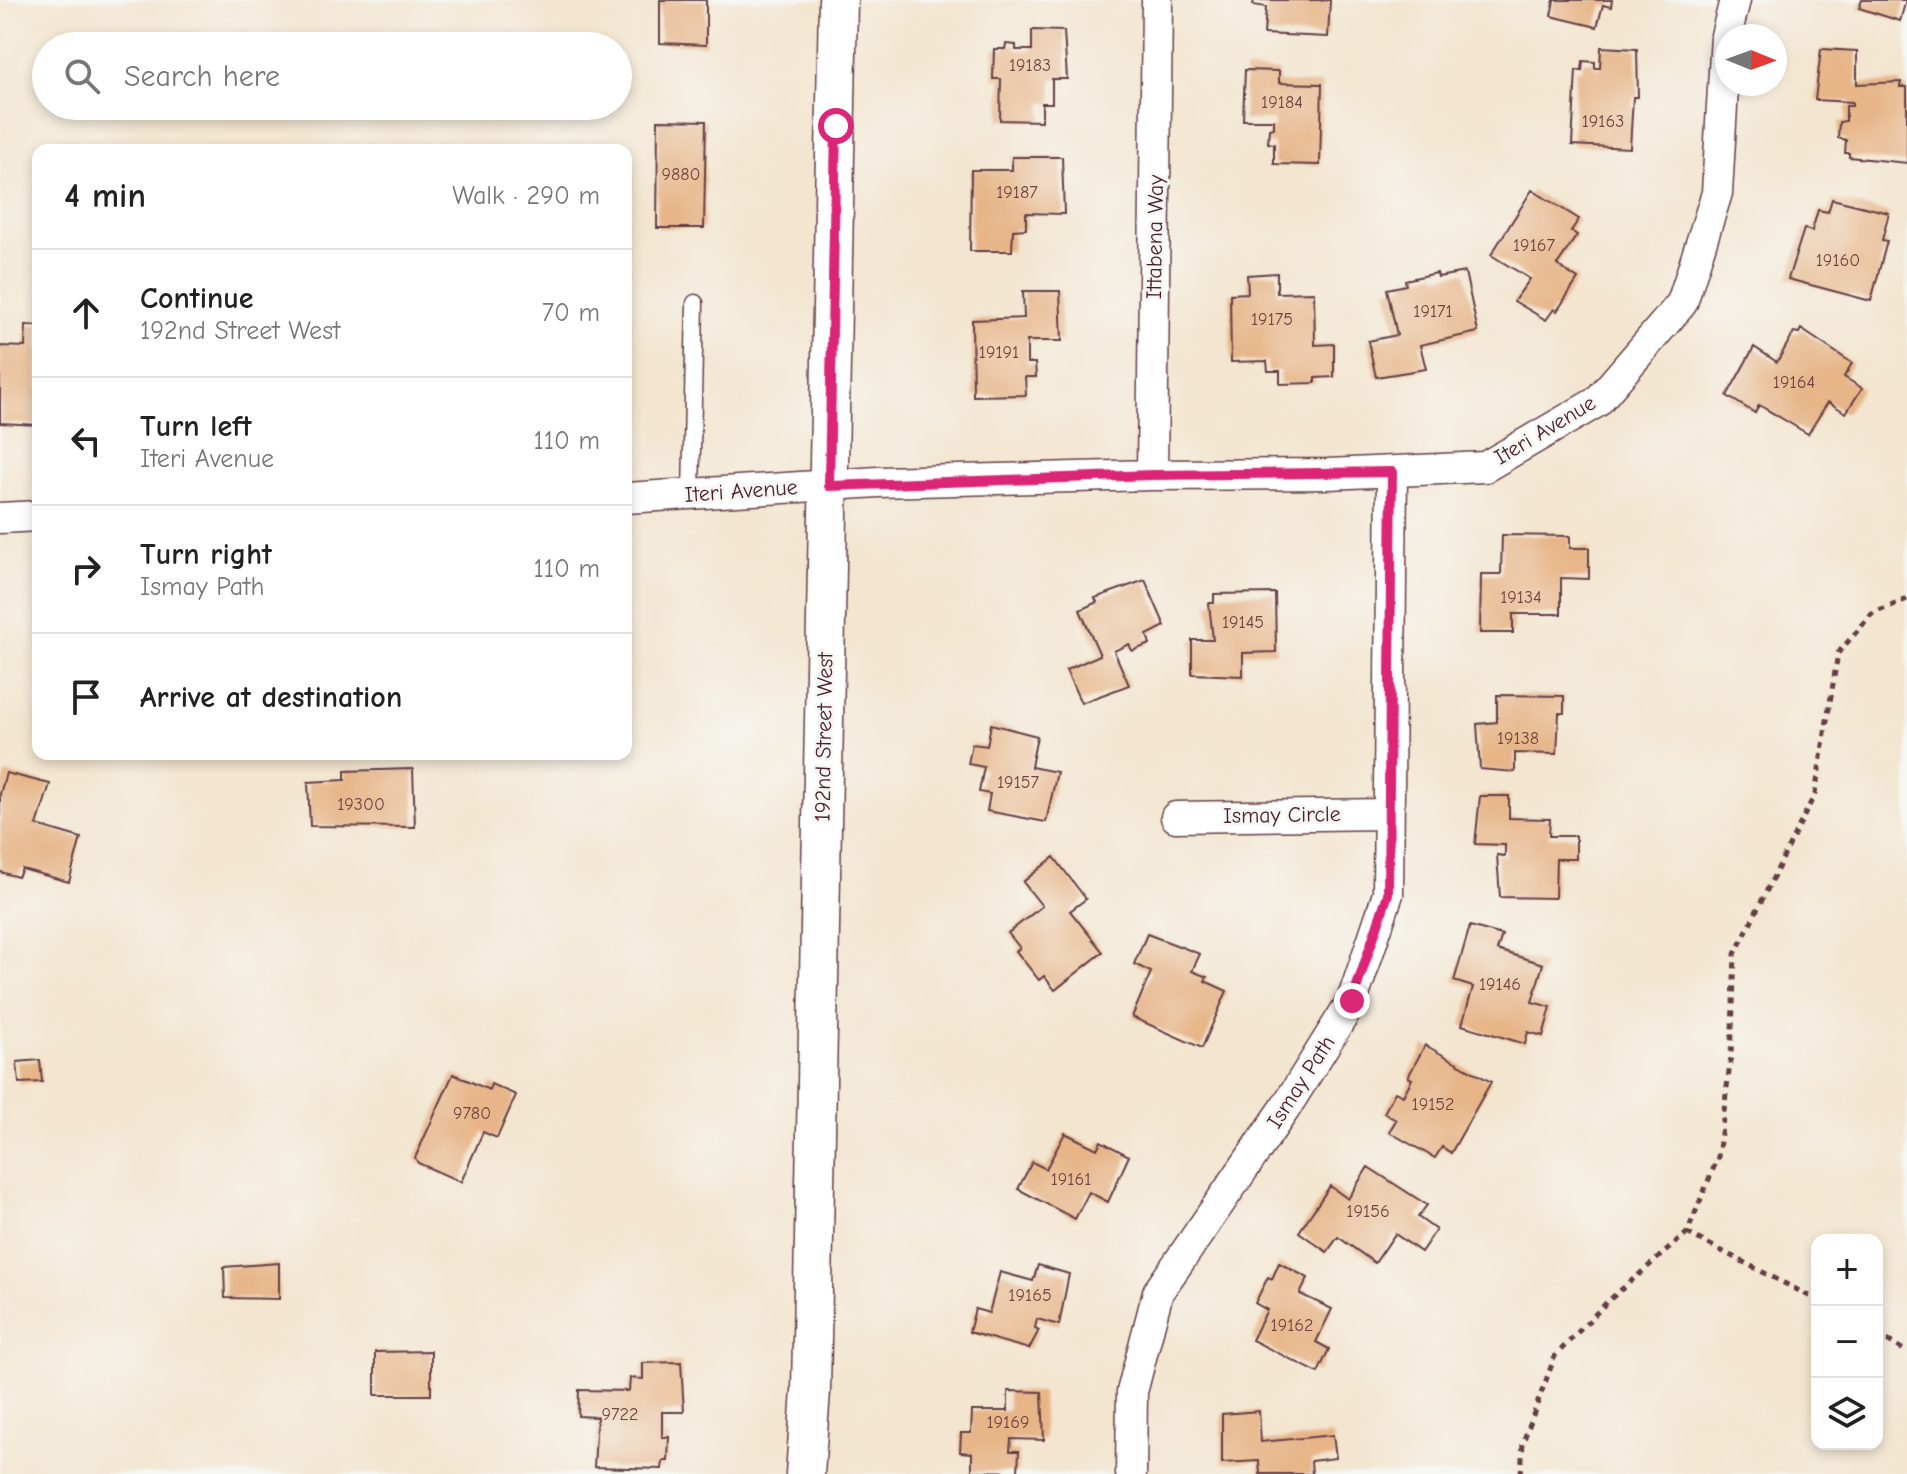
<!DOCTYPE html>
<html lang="en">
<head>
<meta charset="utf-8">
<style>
  :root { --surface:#fff; --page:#f6f6f6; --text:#222; --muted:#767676; --line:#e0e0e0 }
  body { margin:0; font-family:"Comic Neue",sans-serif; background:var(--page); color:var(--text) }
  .controls { position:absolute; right:24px; bottom:24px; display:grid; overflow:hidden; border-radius:16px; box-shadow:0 4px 12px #0003 }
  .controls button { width:72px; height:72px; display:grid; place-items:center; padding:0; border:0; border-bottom:2px solid var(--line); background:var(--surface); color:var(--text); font:40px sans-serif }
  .compass { position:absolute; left:1715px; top:24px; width:72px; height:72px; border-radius:50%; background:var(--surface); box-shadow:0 4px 12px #0003; rotate:91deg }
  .stop { position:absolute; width:24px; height:24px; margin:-18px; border:6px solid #db2777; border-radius:50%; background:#fff }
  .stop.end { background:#db2777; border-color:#fff; box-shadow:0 2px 8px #0008 }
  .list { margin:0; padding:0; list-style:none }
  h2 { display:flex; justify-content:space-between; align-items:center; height:104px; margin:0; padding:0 32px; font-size:34px }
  h2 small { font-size:26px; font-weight:400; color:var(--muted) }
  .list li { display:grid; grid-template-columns:52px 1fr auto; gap:24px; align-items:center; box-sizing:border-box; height:128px; padding:0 32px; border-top:2px solid var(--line) }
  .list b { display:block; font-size:30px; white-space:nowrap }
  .list p { margin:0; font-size:26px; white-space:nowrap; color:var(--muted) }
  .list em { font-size:26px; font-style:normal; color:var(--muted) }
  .icon { flex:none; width:44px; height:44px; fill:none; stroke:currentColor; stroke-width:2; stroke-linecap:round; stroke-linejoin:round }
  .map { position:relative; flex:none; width:1907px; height:1474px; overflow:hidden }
  .search { position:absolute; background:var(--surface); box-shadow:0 4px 12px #0003; left:32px; top:32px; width:600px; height:88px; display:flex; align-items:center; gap:20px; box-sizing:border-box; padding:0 28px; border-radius:44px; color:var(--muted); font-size:30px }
  .panel { position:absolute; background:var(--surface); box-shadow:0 4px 12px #0003; left:32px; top:144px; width:600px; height:616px; border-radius:16px }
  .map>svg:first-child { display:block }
</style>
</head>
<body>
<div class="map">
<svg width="1907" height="1474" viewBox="0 0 1907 1474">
  <rect width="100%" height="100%" fill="#f6f6f2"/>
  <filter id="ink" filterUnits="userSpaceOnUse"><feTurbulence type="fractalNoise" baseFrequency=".0125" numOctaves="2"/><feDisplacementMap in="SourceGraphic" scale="16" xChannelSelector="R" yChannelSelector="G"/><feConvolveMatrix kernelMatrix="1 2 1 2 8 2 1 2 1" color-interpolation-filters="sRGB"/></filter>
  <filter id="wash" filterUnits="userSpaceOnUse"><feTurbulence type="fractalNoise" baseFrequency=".006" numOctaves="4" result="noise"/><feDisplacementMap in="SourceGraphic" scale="32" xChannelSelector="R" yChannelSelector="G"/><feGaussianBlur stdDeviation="1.8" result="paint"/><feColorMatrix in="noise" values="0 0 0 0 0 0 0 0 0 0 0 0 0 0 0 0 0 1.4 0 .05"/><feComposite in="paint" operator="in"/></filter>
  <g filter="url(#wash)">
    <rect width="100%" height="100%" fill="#f3e5cf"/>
    <g id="blocks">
      <path fill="#e7b588" d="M660 0H706V45L660 43Z
        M1254 0H1330L1328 37 1264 34 1266 7 1253 5Z
        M1554 0H1612L1611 7 1603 5 1597 27 1551 16Z
        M1862 0H1906L1900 21 1859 8Z
        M1032 30 1064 31 1067 79H1052V103H1042V121L1000 120 1001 79H993L994 49H1005L1006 44 1016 45V50H1032Z
        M1601 47 1637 49 1638 97H1633L1630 148 1572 145 1576 70 1582 71 1583 61 1595 62V68H1600Z
        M1821 49 1857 51V84L1901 82 1900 87H1907V163L1849 157V153H1845L1846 140 1838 138 1839 122 1846 121V106H1852V102L1815 100Z
        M1245 70 1279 71V83L1322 84 1320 165 1274 164V144L1268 143 1269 129 1274 128V120H1243Z
        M658 120 706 121 704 228H657Z
        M1012 157H1062L1064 214 1026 213V229L1013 230 1012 251H970L971 170H1012Z
        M1532 190 1579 219 1571 231 1577 235 1557 265 1578 279 1557 311 1554 309 1546 320 1514 301 1530 279 1491 255Z
        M1832 199 1889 213 1882 240 1887 241 1871 301 1788 279 1804 229 1812 231 1818 210 1828 212Z
        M1465 272 1478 332 1420 345 1426 369 1376 377 1368 341 1397 335 1387 289 1406 285 1405 280 1437 273 1438 277Z
        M1277 273V293L1314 292 1315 345 1334 344V377L1315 378V383L1280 384V371H1268L1267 361 1231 362 1230 294 1248 293 1247 275Z
        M1023 291H1060L1062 341H1027V363H1035L1036 377H1025L1026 395 973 396 972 320 1024 318Z
        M26 325 38 326V425L0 423V346L25 347Z
        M1801 329 1852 363 1844 377 1862 388 1846 413 1828 402 1808 434 1759 405 1755 413 1727 396 1754 347 1777 362 1794 332 1799 333Z
        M1502 535 1570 536V548H1589V579L1561 578V614H1513V633H1480L1481 574H1501Z
        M1145 580 1165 626 1147 635 1150 644 1132 651 1129 644 1114 651 1129 685 1081 703 1066 670 1100 655 1080 610 1097 602 1095 598Z
        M1275 593 1276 652 1243 653V676L1192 674V640H1213L1209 603H1214V594Z
        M1497 695 1564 696V713H1559L1557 754 1515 753V772L1480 769 1477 724 1497 722Z
        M991 724 1037 736 1031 767 1057 772 1046 822 987 811 990 794 979 792 984 767 968 764 972 744 987 746Z
        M413 769 415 827 310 826 308 782 345 780V771Z
        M6 773 50 784 37 825 81 838 69 882 22 869 18 877 0 872V794Z
        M1480 796H1509V818L1550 819 1549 836H1576V859H1556L1555 898 1500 897 1497 855 1505 856V845L1475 844Z
        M1054 857 1086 899 1070 911 1103 952 1055 990 1044 976 1039 980 1016 951 1020 948 1008 933 1042 906 1023 882Z
        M1470 926 1502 935 1497 950 1543 964 1532 1002 1551 1007 1543 1036 1528 1032 1525 1044 1462 1025 1473 987 1454 981Z
        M1147 934 1200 954 1192 971 1207 977 1205 981 1227 991 1202 1048 1132 1017 1151 972 1134 964Z
        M1425 1045 1491 1082 1451 1153 1442 1147 1435 1158 1389 1132 1396 1120 1384 1113 1395 1092 1403 1096 1412 1079 1408 1077Z
        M40 1060 42 1082 19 1083 17 1062Z
        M453 1074 489 1090 491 1084 516 1095 497 1138 483 1132 461 1182 418 1163 415 1158Z
        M1065 1133 1097 1149 1101 1141 1129 1156 1108 1202 1089 1192 1075 1219 1018 1189 1032 1162 1046 1169Z
        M1368 1167 1427 1205 1418 1217 1436 1230 1421 1252 1395 1234 1375 1263 1338 1237 1327 1252 1299 1232 1330 1186 1348 1199Z
        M279 1263V1299L225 1298 224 1267Z
        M1279 1263 1308 1278 1300 1294 1332 1309 1316 1342 1329 1349 1318 1373 1252 1340 1267 1310 1255 1303 1268 1277 1272 1279Z
        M1038 1265 1069 1274 1059 1325 1037 1319 1035 1328 1039 1330 1029 1349 969 1332 975 1309 989 1313 1000 1272 1033 1281Z
        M431 1351V1395H375V1352Z
        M681 1362 684 1412H662V1437H669L668 1461H663L662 1469 594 1467 597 1417 578 1416 579 1390 629 1391 630 1378 643 1379V1363Z
        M1008 1391 1042 1392 1044 1440 1011 1439 1010 1451H1019L1018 1472 972 1471V1453L960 1452 961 1433H971L972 1411H1008Z
        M1259 1411 1261 1442 1333 1435 1336 1458 1311 1461 1312 1474H1260L1259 1461 1222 1463V1414Z"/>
    </g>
  </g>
  <g filter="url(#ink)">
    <use href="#blocks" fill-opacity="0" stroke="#633d44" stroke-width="2"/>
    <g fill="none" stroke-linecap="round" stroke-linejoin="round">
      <g stroke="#633d44" stroke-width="19">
        <path id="service" d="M691 495 695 303"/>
      </g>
      <g stroke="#633d44" stroke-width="33">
        <path id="minor" d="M1152 475 1157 0
          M626 498 878 482 1152 475 1328 474 1485 467 1597 402 1682 303 1717 193 1726 36 1735 0
          M0 518 38 516
          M1176 817 1388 814
          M1131 1474 1132 1392 1158 1292 1284 1110 1352 1001 1388 894 1392 472"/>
      </g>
      <g stroke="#633d44" stroke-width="41">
        <path id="tertiary" d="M805 1474 811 1391 838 0"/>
      </g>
      <path stroke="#633d44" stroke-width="5" stroke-dasharray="6 6" stroke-linecap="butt" d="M1687 1233 1817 1300
        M1877 1334 1907 1352
        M1521 1474 1523 1442 1555 1356 1608 1301 1687 1233 1718 1157 1731 1056 1735 954 1815 794 1838 653 1872 614 1907 599"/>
      <use href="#service" stroke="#fff" stroke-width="16"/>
      <use href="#minor" stroke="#fff" stroke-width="30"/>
      <use href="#tertiary" stroke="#fff" stroke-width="38"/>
    </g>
  </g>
  <g fill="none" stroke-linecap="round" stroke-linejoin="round" filter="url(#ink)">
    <path stroke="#db2777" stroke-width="10" d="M836 126 829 486 1152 475 1392 472 1388 894 1352 1001"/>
  </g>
  <g text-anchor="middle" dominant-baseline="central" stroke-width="6" stroke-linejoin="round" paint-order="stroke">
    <g font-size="18" fill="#714442">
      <text x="1030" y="65">19183</text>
      <text x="1282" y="102">19184</text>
      <text x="1603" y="121">19163</text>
      <text x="681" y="174">9880</text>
      <text x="1017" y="192">19187</text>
      <text x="1534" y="245">19167</text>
      <text x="1838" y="260">19160</text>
      <text x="1433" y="311">19171</text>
      <text x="1272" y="319">19175</text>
      <text x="999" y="352">19191</text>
      <text x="1794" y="382">19164</text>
      <text x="1521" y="597">19134</text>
      <text x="1243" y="622">19145</text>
      <text x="1518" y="738">19138</text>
      <text x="1018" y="782">19157</text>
      <text x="361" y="804">19300</text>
      <text x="1500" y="984">19146</text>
      <text x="1433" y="1104">19152</text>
      <text x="472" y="1113">9780</text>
      <text x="1071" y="1179">19161</text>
      <text x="1368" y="1211">19156</text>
      <text x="1030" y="1295">19165</text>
      <text x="1292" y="1325">19162</text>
      <text x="620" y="1414">9722</text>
      <text x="1008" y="1422">19169</text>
    </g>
    <g font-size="22" fill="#4a1f2b" stroke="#f6f6f2">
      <text transform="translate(1155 237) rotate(-89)">Ittabena Way</text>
      <text transform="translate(1545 430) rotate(-31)">Iteri Avenue</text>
      <text transform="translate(741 491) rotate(-4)">Iteri Avenue</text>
      <text transform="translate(824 737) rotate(-89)">192nd Street West</text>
      <text transform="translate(1282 815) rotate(-1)">Ismay Circle</text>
      <text transform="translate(1301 1082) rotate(-57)">Ismay Path</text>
    </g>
  </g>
</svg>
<div class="controls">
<button>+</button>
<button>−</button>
<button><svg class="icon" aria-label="layers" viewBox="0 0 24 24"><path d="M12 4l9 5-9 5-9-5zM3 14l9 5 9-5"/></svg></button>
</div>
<svg class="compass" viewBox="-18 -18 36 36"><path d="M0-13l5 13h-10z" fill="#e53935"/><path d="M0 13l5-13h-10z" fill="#767676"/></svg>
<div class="stop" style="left:836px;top:126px"></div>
<div class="stop end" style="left:1352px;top:1001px"></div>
<div class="search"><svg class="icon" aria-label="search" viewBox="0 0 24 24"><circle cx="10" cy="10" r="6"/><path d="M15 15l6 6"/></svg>Search here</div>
<section class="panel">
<h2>4 min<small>Walk · 290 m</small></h2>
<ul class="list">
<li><svg class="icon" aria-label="ahead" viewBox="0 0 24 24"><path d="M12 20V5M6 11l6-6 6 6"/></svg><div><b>Continue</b><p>192nd Street West</p></div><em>70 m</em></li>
<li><svg class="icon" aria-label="left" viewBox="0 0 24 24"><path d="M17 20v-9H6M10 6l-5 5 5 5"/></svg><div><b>Turn left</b><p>Iteri Avenue</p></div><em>110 m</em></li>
<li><svg class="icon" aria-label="right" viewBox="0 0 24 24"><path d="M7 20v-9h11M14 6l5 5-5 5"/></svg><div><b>Turn right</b><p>Ismay Path</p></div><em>110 m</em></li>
<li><svg class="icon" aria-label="arrive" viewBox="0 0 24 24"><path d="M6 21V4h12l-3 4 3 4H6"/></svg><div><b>Arrive at destination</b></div></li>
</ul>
</section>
</div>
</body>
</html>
